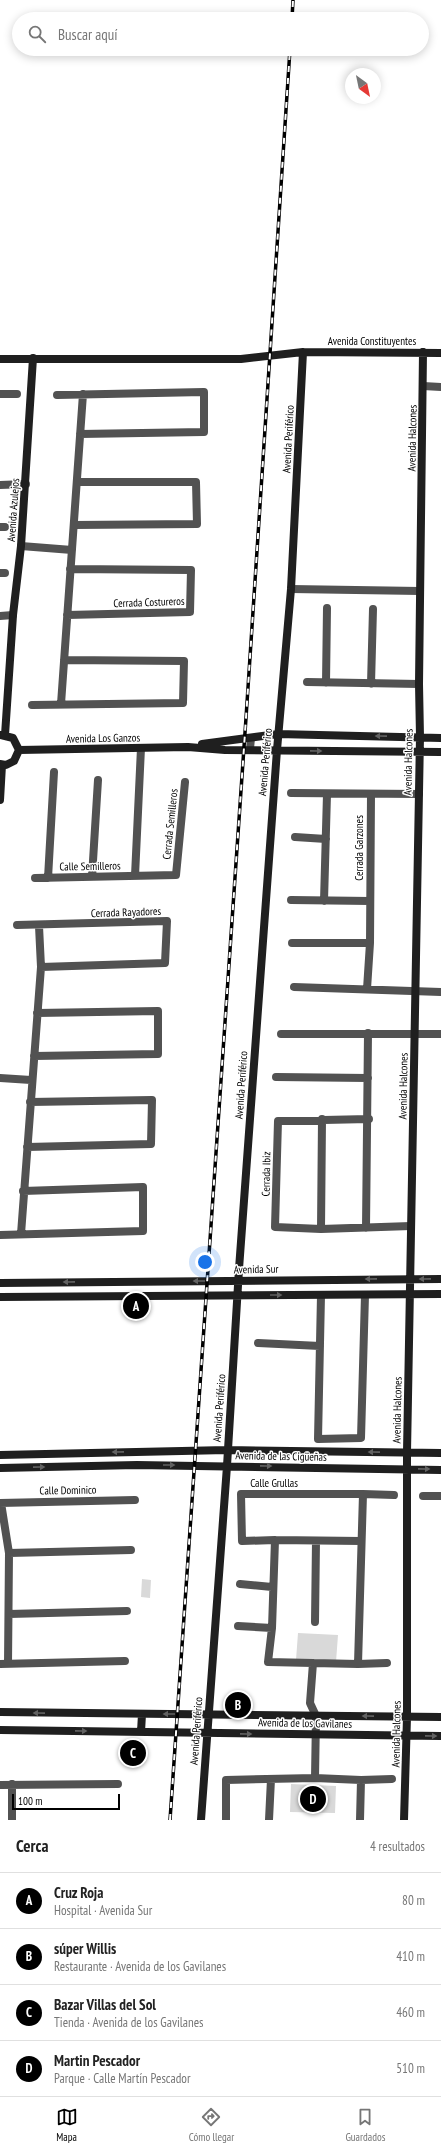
<!DOCTYPE html>
<html lang="es">
<head>
<meta charset="utf-8">
<style>
  :root { --surface:#fff; --page:#f6f6f6; --text:#222; --muted:#767676; --line:#e0e0e0; --accent:#000 }
  body { margin:0; font-family:"PT Sans Narrow",sans-serif; background:var(--page); color:var(--text) }
  .compass { position:absolute; left:345px; top:68px; width:36px; height:36px; border-radius:50%; background:var(--surface); box-shadow:0 2px 10px #0003; rotate:147deg }
  .scale { position:absolute; left:12px; bottom:10px; width:108px; box-sizing:border-box; padding-left:4px; border:2px solid #000; border-top:0; font-size:11px; line-height:14px; white-space:nowrap; color:#000; -webkit-text-stroke:3px #fff; paint-order:stroke }
  .you { position:absolute; left:205px; top:1262px; width:14px; height:14px; margin:-10px; border:3px solid #fff; border-radius:50%; background:#1a73e8; box-shadow:0 0 0 6px #1a73e833 }
  .badge { display:grid; place-items:center; width:26px; height:26px; border-radius:50%; background:var(--accent); color:#fff; font-size:13px; font-weight:700 }
  .pin { position:absolute; translate:-50% -50%; border:2px solid #fff; box-shadow:0 1px 4px #0006 }
  .list { margin:0; padding:0; list-style:none }
  h2 { display:flex; justify-content:space-between; align-items:center; height:52px; margin:0; padding:0 16px; font-size:17px }
  h2 small { font-size:13px; font-weight:400; color:var(--muted) }
  .list li { display:grid; grid-template-columns:26px 1fr auto; gap:12px; align-items:center; box-sizing:border-box; height:56px; padding:0 16px; border-top:1px solid var(--line) }
  .list b { display:block; font-size:15px; white-space:nowrap }
  .list p { margin:0; font-size:13px; white-space:nowrap; color:var(--muted) }
  .list em { font-size:13px; font-style:normal; color:var(--muted) }
  .icon { flex:none; width:22px; height:22px; fill:none; stroke:currentColor; stroke-width:2; stroke-linecap:round; stroke-linejoin:round }
  .map { position:relative; flex:none; width:441px; height:1820px; overflow:hidden }
  .search { position:absolute; background:var(--surface); box-shadow:0 2px 10px #0003; left:12px; right:12px; top:12px; height:44px; display:flex; align-items:center; gap:10px; box-sizing:border-box; padding:0 14px; border-radius:22px; color:var(--muted); font-size:15px }
  .sheet { height:276px; background:var(--surface) }
  nav { display:flex; justify-content:space-around; align-items:center; box-sizing:border-box; height:56px; border-top:1px solid var(--line); background:var(--surface); font-size:11px; color:var(--muted) }
  nav a { display:grid; justify-items:center; gap:2px }
  nav .on { color:var(--accent) }
  .map>svg:first-child { display:block }
</style>
</head>
<body>
<div class="map">
<svg width="441" height="1820" viewBox="0 0 441 1820">
  <rect width="100%" height="100%" fill="#fff"/>
  <path fill="#d9d9d9" d="M142 1579 151 1580 150 1598 141 1597Z
    M298 1633 338 1635 336 1662 296 1660Z
    M291 1784 336 1786 335 1813 290 1812Z"/>
  <g fill="none" stroke-linecap="round" stroke-linejoin="round">
    <path stroke="#525252" stroke-width="8" d="M423 386 441 387
      M0 394H17
      M57 395 204 392V432L80 434
      M0 485 26 484
      M74 525 197 524 196 482H77
      M0 527H5
      M21 546 72 550
      M0 573H5
      M291 589 420 591
      M67 615 190 612 191 570 70 569
      M0 616 13 615
      M307 682 419 684
      M326 683 327 608
      M371 684 373 609
      M61 704 83 394
      M32 705 183 703 184 661 64 660
      M250 749 251 738
      M291 793 419 794
      M295 837 326 839
      M135 876 141 748
      M92 877 98 780
      M35 878 176 875 185 782
      M48 878 54 772
      M291 900 370 901
      M324 901 327 794
      M17 925 167 921 165 963 41 967
      M292 943H370
      M294 987 441 992
      M367 989 370 943 371 794
      M281 1034H441
      M34 1056 158 1054V1011L37 1013
      M276 1077 368 1078
      M0 1078 31 1080
      M369 1119 278 1121 275 1227 321 1229 411 1226
      M27 1147 151 1144 152 1100 30 1102
      M366 1228 368 1033
      M321 1229 322 1119
      M21 1234 41 967 39 926
      M0 1235 143 1231V1187L23 1191
      M321 1295 318 1439 361 1438 365 1295
      M258 1343 320 1346
      M241 1494H363L358 1664 268 1662 272 1628 275 1540 242 1541Z
      M363 1494 394 1495
      M423 1496H441
      M0 1503 135 1500
      M1 1503 9 1553 8 1664
      M275 1540 361 1541
      M9 1553 131 1550
      M240 1584 272 1587
      M9 1614 127 1611
      M315 1622 316 1541
      M238 1626 272 1628
      M313 1663 310 1703 316 1716 315 1778
      M0 1664 125 1661
      M358 1664 387 1663
      M361 1780 392 1779
      M12 1784V1820
      M0 1785 118 1784
      M226 1820V1780L315 1778 361 1780 360 1820
      M269 1820 271 1779"/>
    <path stroke="#1f1f1f" stroke-width="8" d="M0 359H241L303 352 441 353
      M5 735 13 615 21 546 33 358
      M202 744 278 734 441 738
      M19 750 188 747 225 750 441 752
      M0 764 6 765 14 761 19 750 13 738 1 735
      M0 800 2 765
      M0 1283 441 1279
      M0 1297 441 1294
      M0 1455 227 1450 441 1453
      M0 1468 137 1465 441 1470
      M0 1712 441 1717
      M0 1730 441 1736
      M141 1732 142 1714
      M201 1820 227 1466 239 1269 277 750 291 589 303 352
      M404 1820 407 1717V1452L420 737 419 684 423 352"/>
    <g stroke="#000" stroke-width="3.5">
      <path id="rail" d="M292 19 293 0
        M170 1820 246 718 290 49"/>
    </g>
    <use href="#rail" stroke="#fff" stroke-width="2" stroke-dasharray="6" stroke-linecap="butt"/>
  </g>
  <defs><path id="oneway-solid" d="M-6-.8H1V-3.2L6.5 0L1 3.2V.8H-6Z"/></defs>
  <g fill="#626262">
    <use href="#oneway-solid" transform="translate(381 736) rotate(-179)"/>
    <use href="#oneway-solid" transform="translate(316 751) rotate(1)"/>
    <use href="#oneway-solid" transform="translate(371 1279) rotate(179)"/>
    <use href="#oneway-solid" transform="translate(425 1279) rotate(179)"/>
    <use href="#oneway-solid" transform="translate(199 1281) rotate(180)"/>
    <use href="#oneway-solid" transform="translate(69 1282) rotate(179)"/>
    <use href="#oneway-solid" transform="translate(276 1295)"/>
    <use href="#oneway-solid" transform="translate(118 1452) rotate(179)"/>
    <use href="#oneway-solid" transform="translate(374 1452) rotate(-179)"/>
    <use href="#oneway-solid" transform="translate(169 1465)"/>
    <use href="#oneway-solid" transform="translate(266 1466) rotate(1)"/>
    <use href="#oneway-solid" transform="translate(39 1467) rotate(-1)"/>
    <use href="#oneway-solid" transform="translate(424 1469) rotate(1)"/>
    <use href="#oneway-solid" transform="translate(39 1713) rotate(-179)"/>
    <use href="#oneway-solid" transform="translate(169 1714) rotate(-180)"/>
    <use href="#oneway-solid" transform="translate(368 1716) rotate(-179)"/>
    <use href="#oneway-solid" transform="translate(81 1731) rotate(1)"/>
    <use href="#oneway-solid" transform="translate(246 1734) rotate(1)"/>
    <use href="#oneway-solid" transform="translate(431 1736) rotate(1)"/>
  </g>
  <g text-anchor="middle" dominant-baseline="central" stroke-width="3" stroke-linejoin="round" paint-order="stroke">
    <g font-size="11" fill="#000" stroke="#fff">
      <text x="372" y="341">Avenida Constituyentes</text>
      <text transform="translate(412 438) rotate(-89)">Avenida Halcones</text>
      <text transform="translate(288 439) rotate(-87)">Avenida Periférico</text>
      <text transform="translate(13 510) rotate(-86)">Avenida Azulejos</text>
      <text transform="translate(149 602) rotate(-2)">Cerrada Costureros</text>
      <text transform="translate(103 738) rotate(-1)">Avenida Los Ganzos</text>
      <text transform="translate(265 762) rotate(-85)">Avenida Periférico</text>
      <text transform="translate(408 762) rotate(-89)">Avenida Halcones</text>
      <text transform="translate(170 824) rotate(-84)">Cerrada Semilleros</text>
      <text transform="translate(359 848) rotate(-90)">Cerrada Garzones</text>
      <text transform="translate(90 866) rotate(-1)">Calle Semilleros</text>
      <text transform="translate(126 912) rotate(-2)">Cerrada Rayadores</text>
      <text transform="translate(241 1085) rotate(-86)">Avenida Periférico</text>
      <text transform="translate(403 1086) rotate(-89)">Avenida Halcones</text>
      <text transform="translate(266 1174) rotate(-89)">Cerrada Ibiz</text>
      <text transform="translate(256 1269) rotate(-1)">Avenida Sur</text>
      <text transform="translate(219 1408) rotate(-86)">Avenida Periférico</text>
      <text transform="translate(397 1410) rotate(-89)">Avenida Halcones</text>
      <text transform="translate(281 1456) rotate(1)">Avenida de las Cigüeñas</text>
      <text x="274" y="1483">Calle Grullas</text>
      <text transform="translate(68 1490) rotate(-1)">Calle Dominico</text>
      <text transform="translate(305 1723) rotate(1)">Avenida de los Gavilanes</text>
      <text transform="translate(196 1731) rotate(-86)">Avenida Periférico</text>
      <text transform="translate(396 1734) rotate(-89)">Avenida Halcones</text>
    </g>
  </g>
</svg>
<svg class="compass" viewBox="-18 -18 36 36"><path d="M0-13l5 13h-10z" fill="#e53935"/><path d="M0 13l5-13h-10z" fill="#767676"/></svg>
<div class="scale">100 m</div>
<div class="you"></div>
<div class="pin badge" style="left:136px;top:1306px">A</div>
<div class="pin badge" style="left:238px;top:1705px">B</div>
<div class="pin badge" style="left:133px;top:1753px">C</div>
<div class="pin badge" style="left:313px;top:1799px">D</div>
<div class="search"><svg class="icon" aria-label="search" viewBox="0 0 24 24"><circle cx="10" cy="10" r="6"/><path d="M15 15l6 6"/></svg>Buscar aquí</div>
</div>
<section class="sheet">
<h2>Cerca<small>4 resultados</small></h2>
<ul class="list">
<li><span class="badge">A</span><div><b>Cruz Roja</b><p>Hospital · Avenida Sur</p></div><em>80 m</em></li>
<li><span class="badge">B</span><div><b>súper Willis</b><p>Restaurante · Avenida de los Gavilanes</p></div><em>410 m</em></li>
<li><span class="badge">C</span><div><b>Bazar Villas del Sol</b><p>Tienda · Avenida de los Gavilanes</p></div><em>460 m</em></li>
<li><span class="badge">D</span><div><b>Martin Pescador</b><p>Parque · Calle Martín Pescador</p></div><em>510 m</em></li>
</ul>
</section>
<nav>
<a class="on"><svg class="icon" aria-label="map" viewBox="0 0 24 24"><path d="M3 6l6-2 6 2 6-2v14l-6 2-6-2-6 2zM9 4v14M15 6v14"/></svg>Mapa</a>
<a><svg class="icon" aria-label="directions" viewBox="0 0 24 24"><path d="M12 3l9 9-9 9-9-9zM9 14v-3h6M13 9l2 2-2 2"/></svg>Cómo llegar</a>
<a><svg class="icon" aria-label="saved" viewBox="0 0 24 24"><path d="M7 4h10v16l-5-4-5 4z"/></svg>Guardados</a>
</nav>
</body>
</html>
